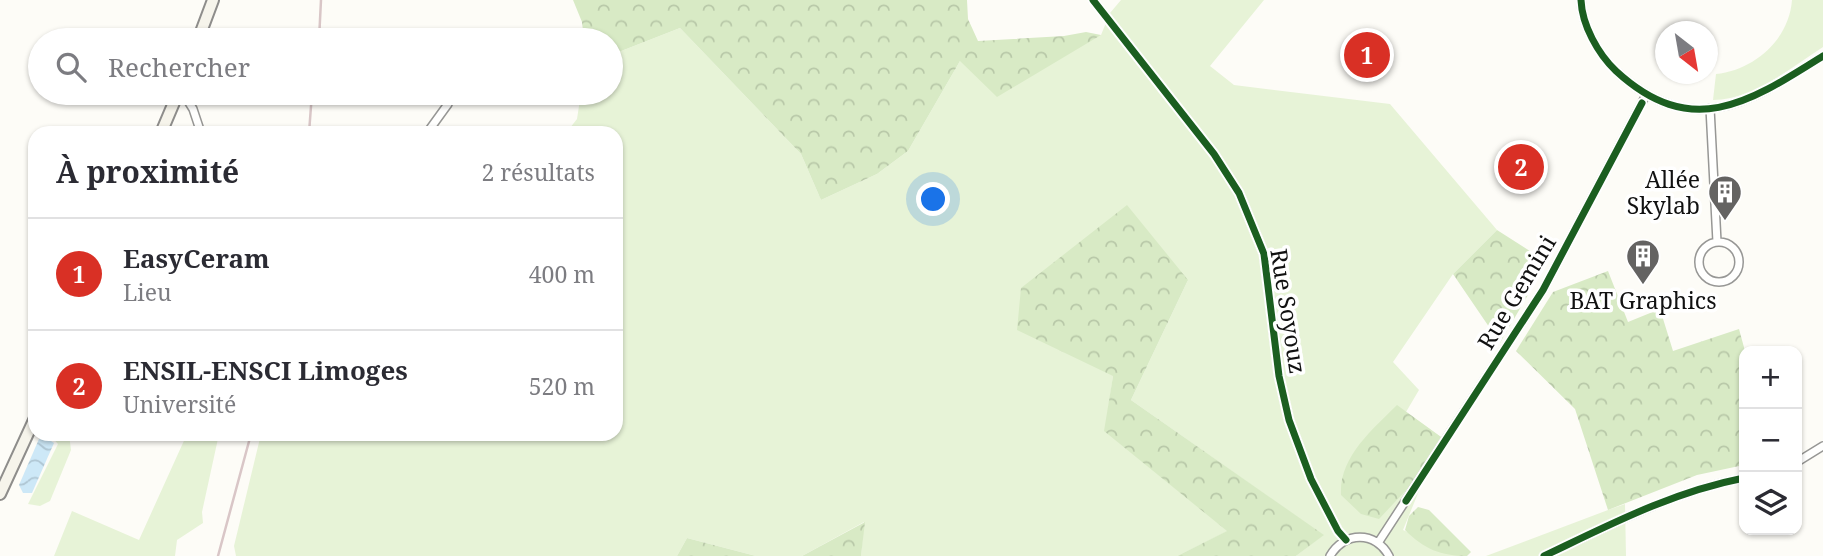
<!DOCTYPE html>
<html lang="fr">
<head>
<meta charset="utf-8">
<style>
  :root { --surface:#fff; --page:#f7f7f7; --text:#2b2b33; --muted:#7c7c81; --line:#e1e1e2; --accent:#d93025 }
  body { margin:0; font-family:"Noto Serif",serif; background:var(--page); color:var(--text) }
  .controls { position:absolute; right:21px; bottom:21px; display:grid; overflow:hidden; border-radius:14px; box-shadow:0 2px 5px #0004 }
  .controls button { width:63px; height:63px; display:grid; place-items:center; padding:0; border:0; border-bottom:2px solid var(--line); background:var(--surface); color:var(--text); font:35px sans-serif }
  .compass { position:absolute; left:1655px; top:21px; width:63px; height:63px; border-radius:50%; background:var(--surface); box-shadow:0 2px 5px #0004; rotate:149deg }
  .you { position:absolute; left:934px; top:200px; width:24px; height:24px; margin:-18px; border:5px solid #fff; border-radius:50%; background:#1a73e8; box-shadow:0 0 0 10px #1a73e833 }
  .badge { display:grid; place-items:center; width:46px; height:46px; border-radius:50%; background:var(--accent); color:#fff; font-size:23px; font-weight:700 }
  .pin { position:absolute; translate:-50% -50%; border:4px solid #fff; box-shadow:0 2px 7px #0006 }
  .list { margin:0; padding:0; list-style:none }
  h2 { display:flex; justify-content:space-between; align-items:center; height:91px; margin:0; padding:0 28px; font-size:30px }
  h2 small { font-size:23px; font-weight:400; color:var(--muted) }
  .list li { display:grid; grid-template-columns:46px 1fr auto; gap:21px; align-items:center; box-sizing:border-box; height:112px; padding:0 28px; border-top:2px solid var(--line) }
  .list b { display:block; font-size:26px; white-space:nowrap }
  .list p { margin:0; font-size:23px; white-space:nowrap; color:var(--muted) }
  .list em { font-size:23px; font-style:normal; color:var(--muted) }
  .icon { flex:none; width:38px; height:38px; fill:none; stroke:currentColor; stroke-width:2; stroke-linecap:round; stroke-linejoin:round }
  .map { position:relative; flex:none; width:1823px; height:556px; overflow:hidden }
  .search { position:absolute; background:var(--surface); box-shadow:0 2px 5px #0004; left:28px; top:28px; width:595px; height:77px; display:flex; align-items:center; gap:18px; box-sizing:border-box; padding:0 24px; border-radius:38px; color:var(--muted); font-size:26px }
  .panel { position:absolute; background:var(--surface); box-shadow:0 2px 5px #0004; left:28px; top:126px; width:595px; height:315px; border-radius:21px }
  .map>svg:first-child { display:block }
</style>
</head>
<body>
<div class="map">
<svg width="1823" height="556" viewBox="0 0 1823 556">
  <defs>
    <pattern id="forest-crowns" width="20" height="18" patternUnits="userSpaceOnUse" patternTransform="scale(1.75)"><rect width="20" height="18" fill="#d8eac5"/><path d="M2 6a3 3 0 1 1 6 0M12 15a3 3 0 1 1 6 0" fill="none" stroke="#b8c8a8"/></pattern>
    <pattern id="water-waves" width="16" height="10" patternUnits="userSpaceOnUse" patternTransform="scale(1.75)"><rect width="16" height="10" fill="#cde8f7"/><path d="M0 5q4-4 8 0t8 0" fill="none" stroke="#afc6d3"/></pattern>
  </defs>
  <rect width="100%" height="100%" fill="#fdfcf7"/>
  <path fill="#e7f3d7" d="M1121 0H1264L1210 66 1234 85 1390 104 1497 230 1453 274 1393 362 1419 390 1406 412 1441 437 1403 530 1462 556H1296L1323 535 1131 400 1188 280 1113 376 1105 431 1228 531 1177 556H861L864 522 802 556H756L687 538 677 556H236L234 546 261 434H616V133H566L577 119 581 93H611V55L680 28 801 154 821 200 877 174 908 151 960 61 1101 35 1110 13Z
    M1792 0H1823V47C1790 68 1753 100 1713 100L1716 74C1754 70 1789 40 1792 0Z
    M49 434H69L71 450 50 501 40 506 28 504 58 444Z
    M187 434H219L202 512 203 523 177 540 175 556H54L72 511 139 540Z
    M1625 504 1626 556H1486L1608 510Z"/>
  <path fill="url(#forest-crowns)" d="M573 0H967L968 19 978 41 1064 36 1086 32 1101 35 997 97 960 61 908 151 877 174 821 200 801 154 680 28 611 55V40H584L582 22Z
    M1127 205 1188 280 1131 400 1324 535 1296 556H1177L1227 531 1104 431 1113 376 1017 330 1021 288Z
    M1497 230 1547 262 1500 343 1453 274Z
    M1608 271 1628 322 1660 309 1673 351 1739 329 1745 351 1744 465 1697 475 1608 510 1575 409 1516 351 1553 292Z
    M1397 405 1441 437 1409 487 1379 519 1361 514 1341 495C1339 457 1372 430 1397 405Z
    M1418 507 1429 510 1471 552 1467 556C1441 556 1424 549 1405 530L1409 516Z
    M865 522 861 556H802Z
    M687 538 756 556H677Z"/>
  <path fill="url(#water-waves)" d="M45 437 54 443 32 493H23L19 485 39 439Z"/>
  <g fill="none" stroke-linecap="round" stroke-linejoin="round">
    <g stroke="#979795" stroke-width="10">
      <path id="minor" d="M1093 0 1214 154 1239 193 1264 254 1279 376 1289 420 1311 479 1338 531 1346 540
        M1581 0C1582 25 1598 54 1616 71 1692 141 1750 102 1823 56
        M183 93 193 109 201 133
        M1710 108 1717 242
        M427 133 448 104
        M1699 262a20 20 0 1 1 40 0a20 20 0 1 1-40 0Z
        M1797 462 1823 446
        M1378 543 1543 290 1646 95
        M1330 556C1344 531 1376 531 1389 556
        M1544 556C1609 525 1672 492 1744 478"/>
    </g>
    <g stroke="#8e8d8b" stroke-width="14">
      <path id="secondary" d="M198 40 213 0
        M161 133 178 93
        M0 494 35 418"/>
    </g>
    <use href="#minor" stroke="#fffffe" stroke-width="7"/>
    <use href="#secondary" stroke="#f6f4eb" stroke-width="10"/>
    <path stroke="#d9c6c7" stroke-width="2.5" d="M319 40 321 0
      M309 133 312 93
      M218 556 251 434"/>
    <g stroke="#fff" stroke-width="11">
      <path id="cycleway" d="M1093 0 1214 154 1239 193 1264 254 1279 376 1289 420 1311 479 1338 531 1346 540
        M1581 0C1582 25 1598 54 1616 71 1692 141 1750 102 1823 56
        M1406 501 1543 290 1642 103
        M1544 556C1609 525 1672 492 1744 478"/>
    </g>
    <use href="#cycleway" stroke="#1b5e20" stroke-width="7"/>
  </g>
  <defs>
    <g id="building-pin" transform="scale(1.75)"><path d="M0 17L-7.5 6A9.5 9.5 0 1 1 7.5 6Z" fill="#646362" stroke="#fff"/><path d="M-4-6H4V6H1V3H-1V6H-4ZM-2.5-4.3h1.7v1.8h-1.7ZM.8-4.3h1.7v1.8H.8ZM-2.5-1h1.7V.8h-1.7ZM.8-1h1.7V.8H.8Z" fill="#fff"/></g>
  </defs>
  <g fill-rule="evenodd">
    <use href="#building-pin" x="1725" y="192"/>
    <use href="#building-pin" x="1643" y="256"/>
  </g>
  <g text-anchor="middle" dominant-baseline="central" stroke-width="7" stroke-linejoin="round" paint-order="stroke">
    <g font-size="23" fill="#111" stroke="#fff" text-anchor="end">
      <text x="1700" y="179">Allée<tspan x="1700" dy="26">Skylab</tspan></text>
      <text x="1643" y="300" text-anchor="middle">BAT Graphics</text>
    </g>
    <g font-size="23" fill="#111" stroke="#fff">
      <text transform="translate(1516 292) rotate(-59)">Rue Gemini</text>
      <text transform="translate(1289 311) rotate(81)">Rue Soyouz</text>
    </g>
  </g>
</svg>
<div class="controls">
<button>+</button>
<button>−</button>
<button><svg class="icon" aria-label="layers" viewBox="0 0 24 24"><path d="M12 4l9 5-9 5-9-5zM3 14l9 5 9-5"/></svg></button>
</div>
<svg class="compass" viewBox="-18 -18 36 36"><path d="M0-13l5 13h-10z" fill="#e53935"/><path d="M0 13l5-13h-10z" fill="#7c7c81"/></svg>
<div class="you"></div>
<div class="pin badge" style="left:1367px;top:55px">1</div>
<div class="pin badge" style="left:1521px;top:167px">2</div>
<div class="search"><svg class="icon" aria-label="search" viewBox="0 0 24 24"><circle cx="10" cy="10" r="6"/><path d="M15 15l6 6"/></svg>Rechercher</div>
<section class="panel">
<h2>À proximité<small>2 résultats</small></h2>
<ul class="list">
<li><span class="badge">1</span><div><b>EasyCeram</b><p>Lieu</p></div><em>400 m</em></li>
<li><span class="badge">2</span><div><b>ENSIL-ENSCI Limoges</b><p>Université</p></div><em>520 m</em></li>
</ul>
</section>
</div>
</body>
</html>
